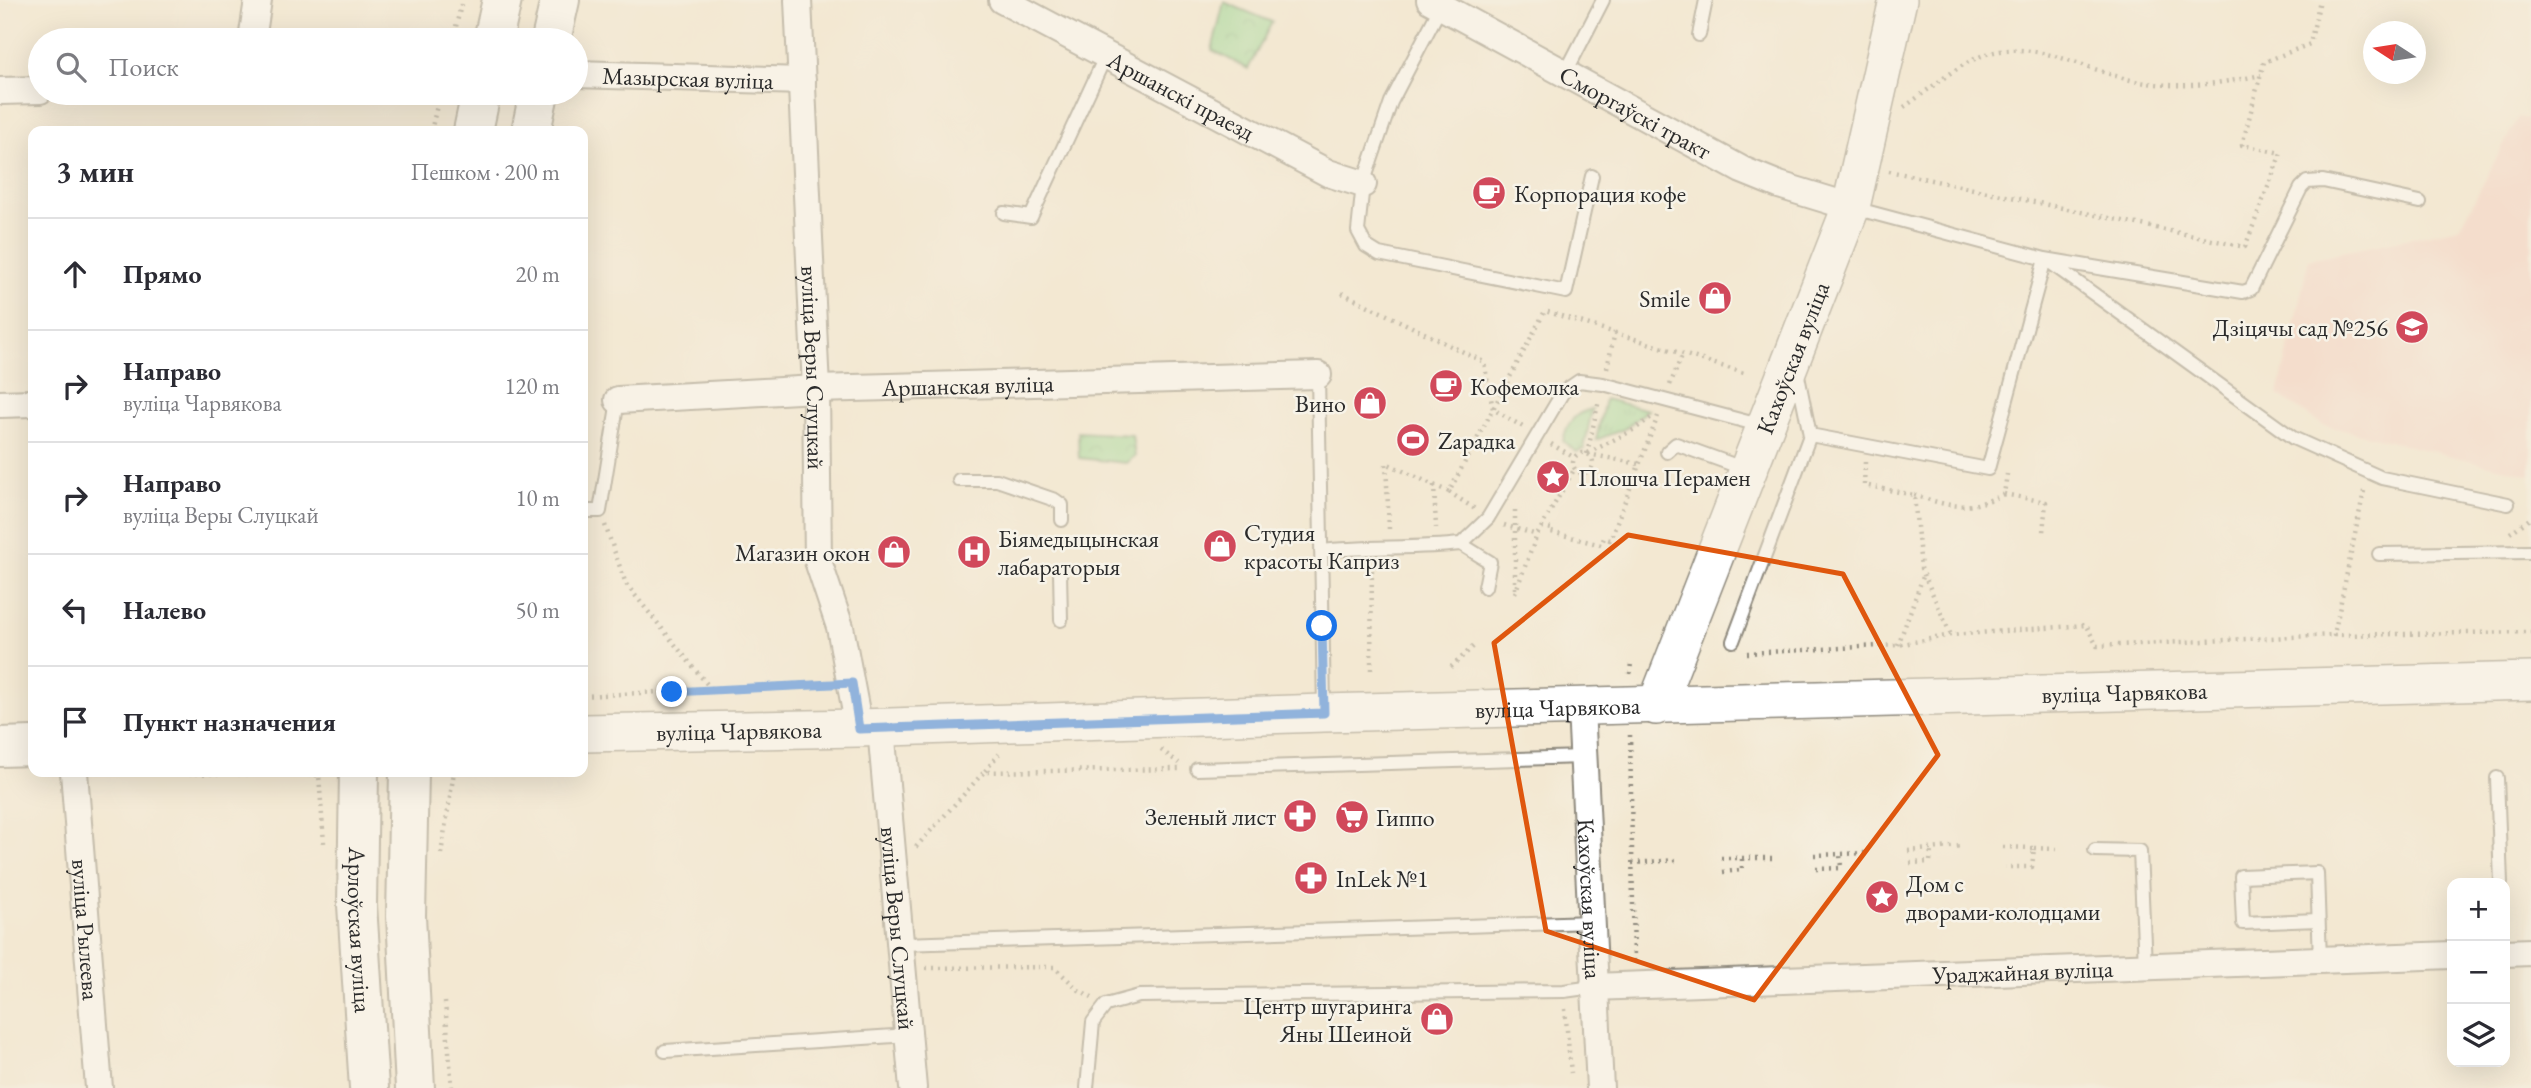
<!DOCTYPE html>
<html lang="ru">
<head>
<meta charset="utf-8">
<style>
  :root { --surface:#fff; --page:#f2f2f3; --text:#2b2b33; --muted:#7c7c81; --line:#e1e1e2 }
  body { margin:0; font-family:"EB Garamond",serif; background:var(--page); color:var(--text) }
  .controls { position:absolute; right:21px; bottom:21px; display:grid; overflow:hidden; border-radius:14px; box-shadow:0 7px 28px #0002 }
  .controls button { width:63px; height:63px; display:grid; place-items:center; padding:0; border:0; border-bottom:2px solid var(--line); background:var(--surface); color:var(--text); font:35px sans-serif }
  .compass { position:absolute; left:2363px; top:21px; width:63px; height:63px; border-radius:50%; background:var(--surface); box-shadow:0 7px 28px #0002; rotate:282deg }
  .stop { position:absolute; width:21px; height:21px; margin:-16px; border:5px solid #1a73e8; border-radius:50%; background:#fff }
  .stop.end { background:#1a73e8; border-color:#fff; box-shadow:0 2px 7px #0008 }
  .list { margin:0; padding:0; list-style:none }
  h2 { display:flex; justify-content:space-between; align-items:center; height:91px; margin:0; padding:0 28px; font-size:30px }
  h2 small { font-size:23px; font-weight:400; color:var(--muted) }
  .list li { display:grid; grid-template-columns:46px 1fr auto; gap:21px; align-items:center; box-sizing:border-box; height:112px; padding:0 28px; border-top:2px solid var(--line) }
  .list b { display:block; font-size:26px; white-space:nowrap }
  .list p { margin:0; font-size:23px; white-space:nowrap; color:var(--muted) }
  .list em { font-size:23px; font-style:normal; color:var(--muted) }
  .icon { flex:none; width:38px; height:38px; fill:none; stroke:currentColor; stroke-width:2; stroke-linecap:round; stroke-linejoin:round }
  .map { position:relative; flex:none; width:2531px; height:1088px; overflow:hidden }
  .search { position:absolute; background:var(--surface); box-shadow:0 7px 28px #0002; left:28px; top:28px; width:560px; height:77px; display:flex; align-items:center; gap:18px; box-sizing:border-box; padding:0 24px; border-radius:38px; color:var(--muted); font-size:26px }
  .panel { position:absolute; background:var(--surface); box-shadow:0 7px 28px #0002; left:28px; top:126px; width:560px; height:651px; border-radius:14px }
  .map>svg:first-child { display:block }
</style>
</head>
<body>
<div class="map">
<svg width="2531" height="1088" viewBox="0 0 2531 1088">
  <defs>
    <pattern id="grass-tufts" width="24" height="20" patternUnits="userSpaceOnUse" patternTransform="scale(1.75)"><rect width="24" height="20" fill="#91d58e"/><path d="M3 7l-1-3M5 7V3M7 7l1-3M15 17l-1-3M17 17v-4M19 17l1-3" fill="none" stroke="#7db77b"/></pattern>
    <pattern id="park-crowns" width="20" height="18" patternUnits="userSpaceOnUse" patternTransform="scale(1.75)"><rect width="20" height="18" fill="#91d58e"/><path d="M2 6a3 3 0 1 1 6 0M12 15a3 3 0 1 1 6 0" fill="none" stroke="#7db77b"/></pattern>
  </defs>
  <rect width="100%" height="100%" fill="#f7f3e8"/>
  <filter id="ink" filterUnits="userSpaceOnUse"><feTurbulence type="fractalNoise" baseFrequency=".0143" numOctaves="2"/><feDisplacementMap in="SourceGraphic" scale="14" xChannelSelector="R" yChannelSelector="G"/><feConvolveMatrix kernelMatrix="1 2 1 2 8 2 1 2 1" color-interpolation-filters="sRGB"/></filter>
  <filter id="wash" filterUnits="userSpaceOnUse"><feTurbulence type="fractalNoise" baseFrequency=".00686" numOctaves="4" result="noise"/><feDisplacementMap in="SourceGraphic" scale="28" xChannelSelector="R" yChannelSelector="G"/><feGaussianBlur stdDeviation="1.57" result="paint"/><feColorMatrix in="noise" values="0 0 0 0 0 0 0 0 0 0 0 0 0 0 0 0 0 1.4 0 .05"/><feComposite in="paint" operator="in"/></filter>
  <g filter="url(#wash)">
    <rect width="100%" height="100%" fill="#f3e8d2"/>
    <path fill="#f7d1c6" d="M2518 117 2531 120V475L2323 425 2278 395 2309 259 2460 228Z"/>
    <path fill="url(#grass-tufts)" stroke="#5e805c" stroke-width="2" d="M1605 399 1648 410 1624 429 1596 440Z
      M1592 409 1584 449 1576 452 1563 441C1566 425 1575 412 1592 409Z"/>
    <path fill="url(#park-crowns)" stroke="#5e805c" stroke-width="2" d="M1224 2 1272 22 1248 69 1212 50Z
      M1078 432 1132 435 1135 456 1126 463 1079 458Z"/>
  </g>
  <g filter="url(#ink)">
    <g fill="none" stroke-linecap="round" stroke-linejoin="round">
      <g stroke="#8f8a7e" stroke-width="16">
        <path id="lane" d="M1441 6 1391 102 1363 184 1358 231 1366 246 1379 254 1566 292 1592 176
          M1699 35 1706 0
          M1565 74 1603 0
          M1854 208 2045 259 2243 292 2251 289 2301 188 2307 182 2323 181 2420 202
          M1004 213 1031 217 1106 55
          M2048 261 2293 438 2382 478 2508 504
          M1797 371 1810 435 1988 469 2045 259
          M1318 375 1324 709
          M1667 452 1676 444 1745 469
          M959 480H997L1055 500 1062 505V520
          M583 511H600L618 400
          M1461 544 1490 562 1485 587
          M1321 551C1368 546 1414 549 1461 544L1488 518 1563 392 1579 381 1603 384 1763 426
          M2379 554 2531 552
          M1060 571 1061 620
          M1733 641 1810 435
          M1197 769 1583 757
          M2497 778 2501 883
          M2095 850 2140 851 2145 966
          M2318 920 2243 923 2241 876 2317 873 2320 960
          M902 944 1591 922
          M665 1051 909 1035
          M1087 1088 1093 1022 1106 1005 1139 996 1564 991 1593 987"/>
      </g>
      <g stroke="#8f8a7e" stroke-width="30">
        <g id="street">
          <path id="s1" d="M798 0 816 389 818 561 840 627 859 728"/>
          <path id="s2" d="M1002 0 1328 173 1363 184"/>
          <path id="s3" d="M1430 0 1742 170 1779 185 1851 207"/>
          <path d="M252 40 258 0"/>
          <path id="s4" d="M576 74 802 81"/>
          <path d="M0 91 40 90"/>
          <path id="s5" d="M618 400 816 389 1318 375"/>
          <path d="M0 404 33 403"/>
          <path id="s6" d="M1581 708 1600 1088"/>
          <path id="s7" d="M881 728 913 1088"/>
          <path id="s8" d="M74 772 99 1088"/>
          <path d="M2505 953 2531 952"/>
          <path id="s9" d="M1593 987 2452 955"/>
        </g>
      </g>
      <g stroke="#8f8a7e" stroke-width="40">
        <g id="secondary">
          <path id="s10" d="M1656 706 1851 207 1898 0"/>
          <path id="s11" d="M583 733 859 728 1324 713 2531 681"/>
        </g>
      </g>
      <g stroke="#8f8a7e" stroke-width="42">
        <g id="primary">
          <path d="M493 40 502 0"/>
          <path d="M551 40 560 0"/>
          <path d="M473 131 481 93"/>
          <path d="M531 131 539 93"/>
          <path d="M0 747 33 746"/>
          <path id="s12" d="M359 772 357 905 369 1088"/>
          <path d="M409 772 406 916 415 1088"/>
        </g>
      </g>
      <path stroke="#8f8a7e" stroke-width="4.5" stroke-dasharray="2 5" stroke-linecap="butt" d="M453 40 462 0
        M1904 107C1928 91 1953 68 1979 57 2031 34 2089 73 2140 82 2182 89 2219 84 2261 75
        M431 131 440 93
        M1889 171 2245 247 2281 153 2242 145 2264 62 2310 44 2320 0
        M1342 293 1484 362 1493 409 1523 427
        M1607 368 1615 332
        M1670 385 1683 353
        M1551 444 1575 458
        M1588 453 1635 429 1653 416
        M1573 463a10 10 0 1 1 20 0a10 10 0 1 1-20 0Z
        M1587 454 1599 400
        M1588 454 1639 464
        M1865 462 1864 485 1914 495 1921 568 1951 635
        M1434 485 1436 528
        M2364 491 2334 635 2531 632
        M1449 492 1475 509
        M2004 494 2046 502 2043 532
        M1914 495C1952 507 1966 512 2004 494L2007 474
        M1515 510V589
        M605 525 626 584 711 689
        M1504 525 1537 535
        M1542 527 1552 529 1551 532 1601 545 1604 538 1610 540 1658 416
        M1389 529 1386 463 1449 492 1545 311 1744 373
        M2510 533 2531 518
        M1515 593 1537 535 1575 468
        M1898 645 1924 574
        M1747 653 1898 645 1951 635 2086 625 2097 646 2334 635
        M1451 667 1475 645
        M1371 670 1372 566
        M1630 674 1631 662
        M583 696 827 683
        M1630 735 1634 961
        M1161 750 1179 763
        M985 771 999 754
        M98 772 319 775 324 843
        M916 847 984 772 1179 769
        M2003 847 2034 848 2032 867H2005
        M2034 848 2056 849
        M1908 851 1961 846
        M441 854 454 772
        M1814 855 1867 853
        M1721 858H1774
        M1632 863 1677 860
        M1910 863 1930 862 1931 849
        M1816 869 1841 868 1840 854
        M1723 872 1742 870V858
        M926 968 1054 967 1079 990 1092 997
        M445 1002 452 1088
        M1565 1009 1571 1073"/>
      <use href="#lane" stroke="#fff" stroke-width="12"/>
      <use href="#street" stroke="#fff" stroke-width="26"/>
      <use href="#secondary" stroke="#fff" stroke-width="37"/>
      <use href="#primary" stroke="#fff" stroke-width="38"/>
    </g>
  </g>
  <g fill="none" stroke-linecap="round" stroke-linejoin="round" filter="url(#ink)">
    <path stroke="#1a73e8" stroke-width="9" d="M672 692 852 683 859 729 1324 713 1322 626"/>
  </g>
  <path d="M0 0H2531V1088H0ZM1628 535 1843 574 1938 755 1754 1000 1546 931 1494 643Z" fill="#f3e8d2" fill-opacity=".55" fill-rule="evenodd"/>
  <path fill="none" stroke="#df570e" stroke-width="5" stroke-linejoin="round" d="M1628 535 1843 574 1938 755 1754 1000 1546 931 1494 643Z"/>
  <defs>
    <g id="cafe-disc" transform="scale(1.75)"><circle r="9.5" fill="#d1495b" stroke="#f7f3e8"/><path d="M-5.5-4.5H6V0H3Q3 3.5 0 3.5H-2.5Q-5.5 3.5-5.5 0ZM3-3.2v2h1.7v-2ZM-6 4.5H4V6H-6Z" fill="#fff"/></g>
    <g id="shop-disc" transform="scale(1.75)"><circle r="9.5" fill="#d1495b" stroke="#f7f3e8"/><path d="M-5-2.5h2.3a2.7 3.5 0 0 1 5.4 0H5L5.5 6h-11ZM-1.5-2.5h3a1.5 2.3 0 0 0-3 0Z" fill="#fff"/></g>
    <g id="school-disc" transform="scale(1.75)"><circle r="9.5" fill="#d1495b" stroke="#f7f3e8"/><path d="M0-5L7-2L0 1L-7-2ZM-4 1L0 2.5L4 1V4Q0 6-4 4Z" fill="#fff"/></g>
    <g id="stadium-disc" transform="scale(1.75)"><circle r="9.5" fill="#d1495b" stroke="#f7f3e8"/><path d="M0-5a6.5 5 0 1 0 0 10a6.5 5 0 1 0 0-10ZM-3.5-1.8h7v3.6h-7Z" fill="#fff"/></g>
    <g id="sight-disc" transform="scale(1.75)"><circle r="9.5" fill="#d1495b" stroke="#f7f3e8"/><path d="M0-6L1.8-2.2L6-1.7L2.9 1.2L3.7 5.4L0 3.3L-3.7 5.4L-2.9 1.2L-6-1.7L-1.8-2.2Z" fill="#fff"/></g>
    <g id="hospital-disc" transform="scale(1.75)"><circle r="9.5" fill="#d1495b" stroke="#f7f3e8"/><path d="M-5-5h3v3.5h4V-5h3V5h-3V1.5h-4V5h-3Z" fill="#fff"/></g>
    <g id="pharmacy-disc" transform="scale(1.75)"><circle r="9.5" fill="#d1495b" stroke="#f7f3e8"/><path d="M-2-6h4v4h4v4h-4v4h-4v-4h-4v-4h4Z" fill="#fff"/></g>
    <g id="supermarket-disc" transform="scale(1.75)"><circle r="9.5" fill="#d1495b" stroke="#f7f3e8"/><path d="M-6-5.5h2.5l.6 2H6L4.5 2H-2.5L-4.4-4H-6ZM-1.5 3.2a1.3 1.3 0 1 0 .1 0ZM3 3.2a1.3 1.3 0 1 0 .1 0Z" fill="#fff"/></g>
  </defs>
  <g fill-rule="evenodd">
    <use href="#cafe-disc" x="1489" y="193"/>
    <use href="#shop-disc" x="1715" y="298"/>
    <use href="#school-disc" x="2412" y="327"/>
    <use href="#cafe-disc" x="1446" y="386"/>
    <use href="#shop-disc" x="1370" y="403"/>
    <use href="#stadium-disc" x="1413" y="440"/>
    <use href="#sight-disc" x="1553" y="477"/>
    <use href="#shop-disc" x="1220" y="546"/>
    <use href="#shop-disc" x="894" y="552"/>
    <use href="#hospital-disc" x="974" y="552"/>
    <use href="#pharmacy-disc" x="1300" y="816"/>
    <use href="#supermarket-disc" x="1352" y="817"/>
    <use href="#pharmacy-disc" x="1311" y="878"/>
    <use href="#sight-disc" x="1882" y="897"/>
    <use href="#shop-disc" x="1437" y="1019"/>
  </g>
  <g text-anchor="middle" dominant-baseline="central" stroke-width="5" stroke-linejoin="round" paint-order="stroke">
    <g font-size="24" fill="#2b2b2b" stroke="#f7f3e8">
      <text stroke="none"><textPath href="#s4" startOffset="112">Мазырская вуліца</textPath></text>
      <text stroke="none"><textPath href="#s2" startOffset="203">Аршанскі праезд</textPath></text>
      <text stroke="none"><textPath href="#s3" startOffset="234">Сморгаўскі тракт</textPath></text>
      <text stroke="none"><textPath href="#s10" startOffset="374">Кахоўская вуліца</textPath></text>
      <text stroke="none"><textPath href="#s1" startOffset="368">вуліца Веры Слуцкай</textPath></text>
      <text stroke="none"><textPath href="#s5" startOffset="350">Аршанская вуліца</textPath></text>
      <text stroke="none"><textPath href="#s11" startOffset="1542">вуліца Чарвякова</textPath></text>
      <text stroke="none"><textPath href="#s11" startOffset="975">вуліца Чарвякова</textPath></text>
      <text stroke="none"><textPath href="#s11" startOffset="156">вуліца Чарвякова</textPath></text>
      <text stroke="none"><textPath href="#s6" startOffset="191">Кахоўская вуліца</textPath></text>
      <text stroke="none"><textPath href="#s7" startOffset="201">вуліца Веры Слуцкай</textPath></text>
      <text stroke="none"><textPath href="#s8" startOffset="158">вуліца Рылеева</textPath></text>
      <text stroke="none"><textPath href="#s12" startOffset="158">Арлоўская вуліца</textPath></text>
      <text stroke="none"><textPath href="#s9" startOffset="430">Ураджайная вуліца</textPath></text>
    </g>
    <g font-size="24" fill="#2b2b2b" stroke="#f7f3e8" text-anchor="start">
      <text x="1514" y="193">Корпорация кофе</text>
      <text x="1690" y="298" text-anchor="end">Smile</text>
      <text x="2388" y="327" text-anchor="end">Дзіцячы сад №256</text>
      <text x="1470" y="386">Кофемолка</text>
      <text x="1346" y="403" text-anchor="end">Вино</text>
      <text x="1438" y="440">Zарадка</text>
      <text x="1578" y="477">Плошча Перамен</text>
      <text x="1244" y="532">Студия<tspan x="1244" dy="28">красоты Каприз</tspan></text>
      <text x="998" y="538">Біямедыцынская<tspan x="998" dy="28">лабараторыя</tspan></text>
      <text x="870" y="552" text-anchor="end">Магазин окон</text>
      <text x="1276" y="816" text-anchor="end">Зеленый лист</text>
      <text x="1376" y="817">Гиппо</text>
      <text x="1336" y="878">InLek №1</text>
      <text x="1906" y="883">Дом с<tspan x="1906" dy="28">дворами-колодцами</tspan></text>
      <text x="1412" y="1005" text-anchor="end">Центр шугаринга<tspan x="1412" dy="28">Яны Шеиной</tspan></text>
    </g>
  </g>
</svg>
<div class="controls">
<button>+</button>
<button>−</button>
<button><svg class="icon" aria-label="layers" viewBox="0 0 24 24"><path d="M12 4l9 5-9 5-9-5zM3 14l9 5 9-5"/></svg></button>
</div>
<svg class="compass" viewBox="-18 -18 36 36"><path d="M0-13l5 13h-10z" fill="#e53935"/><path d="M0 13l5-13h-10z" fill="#7c7c81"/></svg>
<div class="stop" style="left:1322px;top:626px"></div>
<div class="stop end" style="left:672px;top:692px"></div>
<div class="search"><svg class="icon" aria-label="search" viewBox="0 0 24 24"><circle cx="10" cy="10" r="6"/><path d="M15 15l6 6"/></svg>Поиск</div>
<section class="panel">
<h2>3 мин<small>Пешком · 200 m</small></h2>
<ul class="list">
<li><svg class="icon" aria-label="ahead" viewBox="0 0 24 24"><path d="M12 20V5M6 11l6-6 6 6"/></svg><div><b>Прямо</b></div><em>20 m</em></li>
<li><svg class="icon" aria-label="right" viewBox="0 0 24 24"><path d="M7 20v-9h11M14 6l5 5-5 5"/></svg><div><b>Направо</b><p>вуліца Чарвякова</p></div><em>120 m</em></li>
<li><svg class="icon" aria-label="right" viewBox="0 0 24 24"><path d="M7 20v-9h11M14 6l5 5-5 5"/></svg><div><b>Направо</b><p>вуліца Веры Слуцкай</p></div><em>10 m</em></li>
<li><svg class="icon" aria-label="left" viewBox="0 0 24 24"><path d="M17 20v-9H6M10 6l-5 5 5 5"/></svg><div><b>Налево</b></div><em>50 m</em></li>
<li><svg class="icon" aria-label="arrive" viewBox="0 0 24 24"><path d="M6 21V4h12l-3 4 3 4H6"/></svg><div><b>Пункт назначения</b></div></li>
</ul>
</section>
</div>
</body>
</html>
